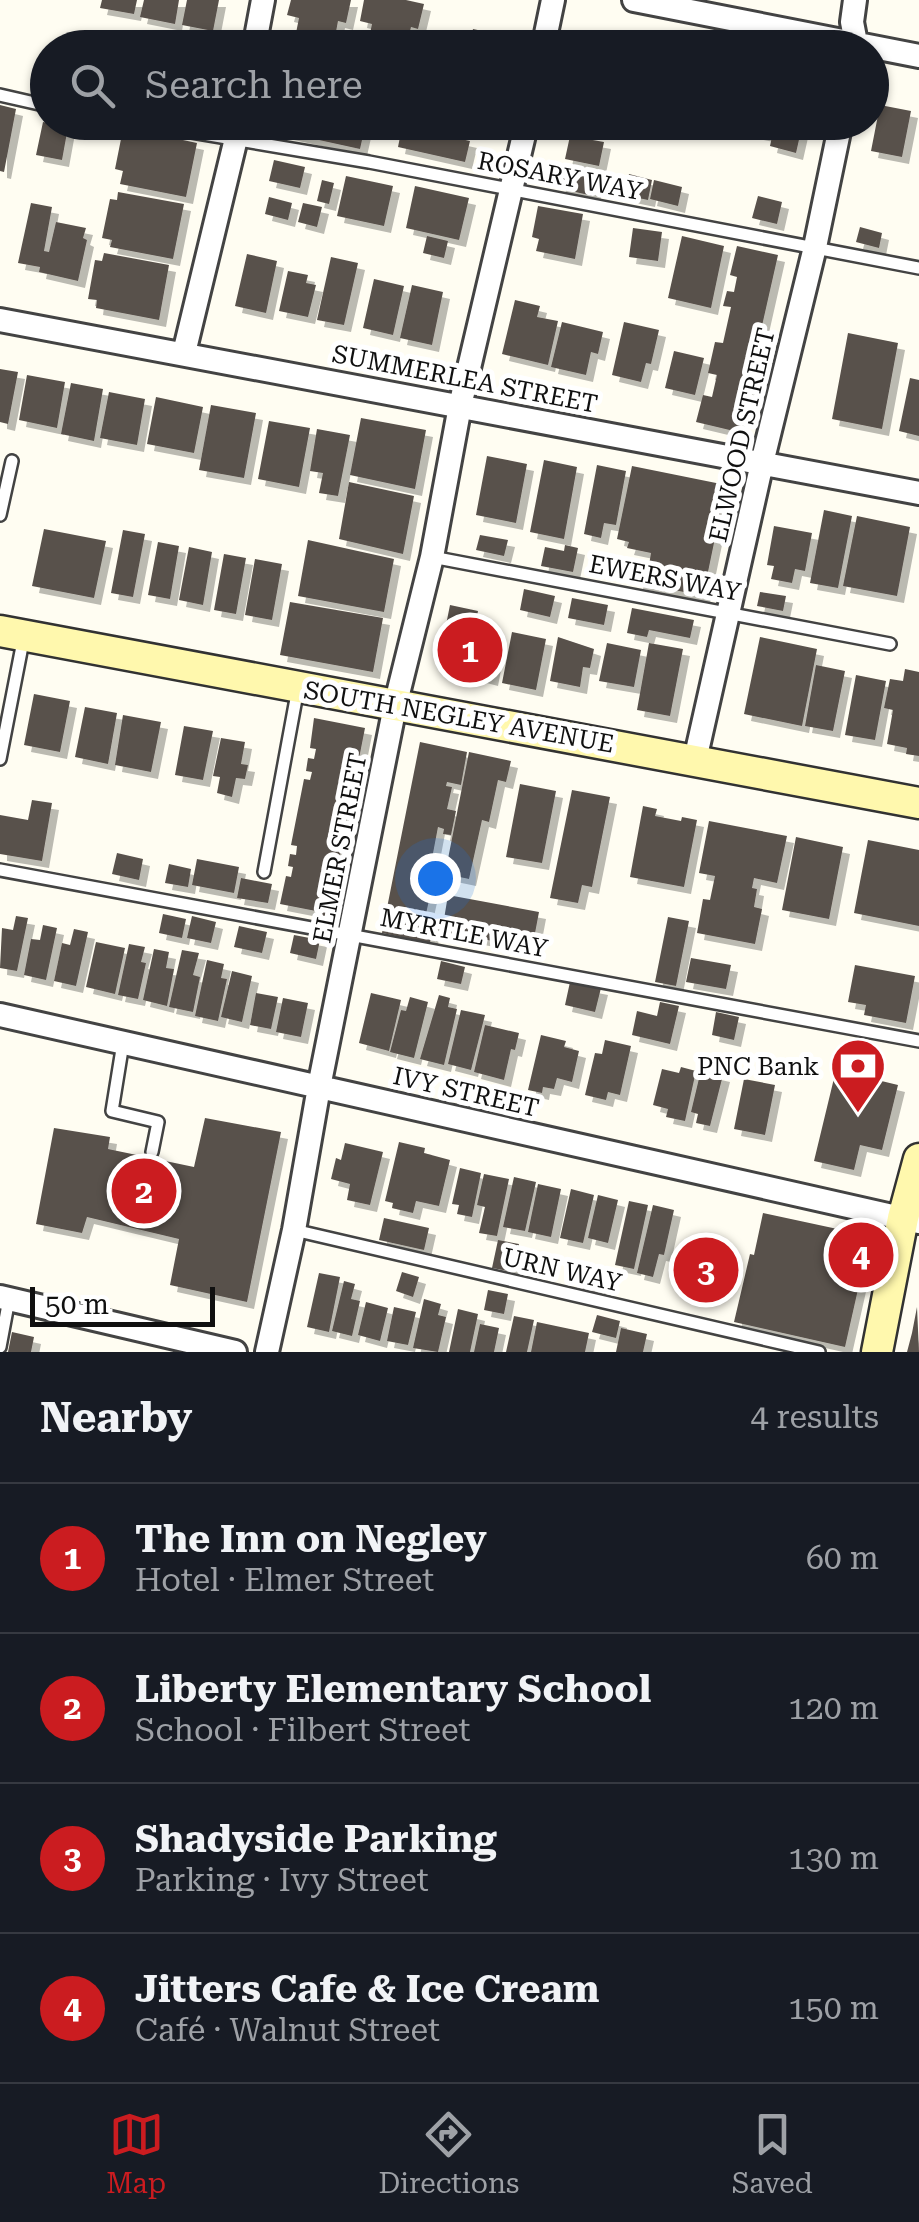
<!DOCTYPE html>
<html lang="en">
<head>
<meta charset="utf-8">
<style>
  :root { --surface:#171b24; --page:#242831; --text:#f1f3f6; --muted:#9ea1a6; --line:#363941; --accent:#cb1c20 }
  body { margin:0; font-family:"Roboto Serif",serif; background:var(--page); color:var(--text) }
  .scale { position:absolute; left:30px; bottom:25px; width:185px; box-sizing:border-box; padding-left:10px; border:5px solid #101010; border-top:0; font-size:28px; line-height:35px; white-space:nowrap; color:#101010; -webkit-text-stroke:8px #fff; paint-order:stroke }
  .you { position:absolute; left:435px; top:878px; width:35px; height:35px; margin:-25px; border:8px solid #fff; border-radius:50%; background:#1a73e8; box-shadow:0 0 0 15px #1a73e833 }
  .badge { display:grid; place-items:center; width:65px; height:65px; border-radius:50%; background:var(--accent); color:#fff; font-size:32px; font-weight:700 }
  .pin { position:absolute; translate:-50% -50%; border:5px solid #fff; box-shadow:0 2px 10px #0006 }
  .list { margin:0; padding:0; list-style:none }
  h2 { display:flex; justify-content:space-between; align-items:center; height:130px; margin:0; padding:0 40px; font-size:42px }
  h2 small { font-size:32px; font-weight:400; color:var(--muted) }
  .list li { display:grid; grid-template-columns:65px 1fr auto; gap:30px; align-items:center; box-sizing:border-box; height:150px; padding:0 40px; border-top:2px solid var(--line) }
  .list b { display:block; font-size:38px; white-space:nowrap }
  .list p { margin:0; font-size:32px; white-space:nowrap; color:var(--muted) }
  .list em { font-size:32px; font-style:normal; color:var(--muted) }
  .icon { flex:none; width:55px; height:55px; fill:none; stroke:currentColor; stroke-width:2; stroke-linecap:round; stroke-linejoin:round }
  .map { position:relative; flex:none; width:919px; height:1352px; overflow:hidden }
  .search { position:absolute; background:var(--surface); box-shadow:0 2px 8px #0004; left:30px; right:30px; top:30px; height:110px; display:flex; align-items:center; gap:25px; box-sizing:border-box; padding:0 35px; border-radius:55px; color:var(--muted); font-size:38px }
  .sheet { height:730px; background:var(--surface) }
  nav { display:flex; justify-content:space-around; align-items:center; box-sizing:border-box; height:140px; border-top:2px solid var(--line); background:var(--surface); font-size:28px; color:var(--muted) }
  nav a { display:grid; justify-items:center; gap:5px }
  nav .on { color:var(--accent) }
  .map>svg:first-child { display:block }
</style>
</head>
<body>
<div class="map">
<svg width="919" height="1352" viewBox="0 0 919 1352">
  <defs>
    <filter id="shadow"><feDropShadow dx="7" dy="7" stdDeviation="0" flood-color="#0004"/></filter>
  </defs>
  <rect width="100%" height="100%" fill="#fffdf2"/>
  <path fill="#59514b" filter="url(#shadow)" d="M102 0H137L134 14 100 8Z
    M144 0H179L175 24 140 17Z
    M187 0H219L213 31 182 25Z
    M291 0H351L346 23 338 21 333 48H293L299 18 287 15Z
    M364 0H406L424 4 418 29 411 27 406 48H367L372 24 360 21Z
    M473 29 510 37 507 48H469Z
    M114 31 136 34 134 48H111Z
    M0 105 16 109 4 172 0 171Z
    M880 105 911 111 902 157 871 151Z
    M43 122 68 127 62 160 36 155Z
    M280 122H366L360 149 278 131Z
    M403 122 430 124 429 132 470 141 465 162 398 147Z
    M744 122H770L767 135 742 130Z
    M775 122H803L796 153 770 146Z
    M131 129 197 143 186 197 120 184 123 171 115 169 121 139 128 140Z
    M570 136 604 142 599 166 565 159Z
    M274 160 305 167 300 188 269 181Z
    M563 163 598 170 593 196 558 188Z
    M629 174 652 180 648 200 624 195Z
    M346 176 393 186 384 226 337 216Z
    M322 180 334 183 329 204 317 201Z
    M654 180 682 187 678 206 650 199Z
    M415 186 469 198 459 240 406 228Z
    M118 192 184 204 173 259 110 247 112 240 102 238 110 199 117 200Z
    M758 196 782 202 777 224 752 218Z
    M269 197 292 203 288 220 265 214Z
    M31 203 52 207 44 251 49 252 56 222 86 228 83 238 87 240 78 281 39 272 40 267 18 263Z
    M303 203 322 207 317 227 298 222Z
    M538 206 583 214 575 259 536 251 539 239 532 237Z
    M860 227 882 233 879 248 856 242Z
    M633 228 662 232 658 261 629 257Z
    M427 236 448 241 444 258 423 253Z
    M682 236 724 246 711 308 668 298Z
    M737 246 778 255 738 432 696 422 703 395 712 397 717 375 708 373 715 342 723 343 731 307 723 306 727 291 734 292 737 277 730 275Z
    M104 253 169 265 159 320 96 308 97 300 88 299 95 260 102 261Z
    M247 254 277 261 266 313 235 306Z
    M331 257 358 263 344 325 317 320Z
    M288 271 308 275 306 283 316 285 308 317 279 311Z
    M374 279 404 286 393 335 363 328Z
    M412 285 443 292 432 345 400 338Z
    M515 300 540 306 537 317 558 321 548 365 502 354Z
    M562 322 603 332 598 354 591 352 586 375 551 367Z
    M624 322 659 330 651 364 646 363 641 382 612 375Z
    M848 333 898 343 882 429 832 419Z
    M674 351 704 358 695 395 665 388Z
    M0 369 18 372 8 424 0 422Z
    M27 375 65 382 57 428 19 420Z
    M910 378 919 380V436L899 431Z
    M71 383 103 389 94 441 61 434Z
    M109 392 145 399 137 445 100 438Z
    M156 397 203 407 194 453 147 444Z
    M211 405 256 413 244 478 199 470Z
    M361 418 426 430 415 489 350 475Z
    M269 421 310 428 299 487 258 479Z
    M317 429 350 435 338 496 319 493 323 473 310 471Z
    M487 456 527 464 516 523 476 515Z
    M544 460 577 467 564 539 530 532Z
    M597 465 626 471 616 525 604 523 601 538 584 534Z
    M632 466 726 485 703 596 636 582 638 569 648 571 651 553 627 548 629 542 617 539Z
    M349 482 414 496 403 554 339 539Z
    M824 510 852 516 838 588 810 583Z
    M857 516 910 527 897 596 843 586Z
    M774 526 812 533 805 571 795 569 792 583 771 579 774 566 767 565Z
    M44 529 106 541 94 598 32 586Z
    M123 530 145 534 133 597 111 593Z
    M480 535 508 540 504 556 476 550Z
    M308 540 394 559 384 612 298 596Z
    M158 542 179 546 170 599 148 595Z
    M565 545 578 548 573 572 541 566 545 547 564 551Z
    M189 547 212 552 203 605 179 600Z
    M224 554 246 558 236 614 214 610Z
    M255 559 282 564 272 620 245 615Z
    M524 589 555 596 550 617 520 610Z
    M760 592 786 596 783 611 757 606Z
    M572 598 608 605 604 625 568 618Z
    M290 602 383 618 373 672 280 655Z
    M450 605 478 611 474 632 499 637 491 679 438 665Z
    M632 608 694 620 690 638 649 630 647 637 627 633Z
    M512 632 546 639 536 690 502 683Z
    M558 637 594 649 590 668 583 667 580 687 550 681Z
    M760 637 817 649 802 726 744 714Z
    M607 643 641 650 634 687 599 681Z
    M649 643 683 649 670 716 637 710Z
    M816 665 845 671 833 731 805 726Z
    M905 669 919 672V756L906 754 907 748 887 744 893 710 884 708 890 679 903 681Z
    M856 675 886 681 875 740 845 735Z
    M34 694 70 701 60 752 24 745Z
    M85 707 117 713 108 764 75 757Z
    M123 715 161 722 151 772 115 765Z
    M314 718 365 728 328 917 320 916 321 912 280 904 286 876 291 877 293 867 288 866 290 854 296 855 297 846 291 845 304 779 310 780 312 772 306 771 308 758 314 759 316 749 310 748Z
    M184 726 213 731 203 780 175 775Z
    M221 738 245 742 241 764 248 765 245 779 236 778 232 797 217 793 220 777 213 776Z
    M420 742 467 752 461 785 447 782 446 786 452 787 447 809 456 811 451 835 443 834 444 829 438 827 431 864 437 865V860L446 861 441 884 433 882 426 914 435 916 430 943 382 933Z
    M469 752 511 761 506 782 498 780 489 822 482 820 469 879 445 874Z
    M520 784 556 791 542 863 506 857Z
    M572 790 610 797 592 887 582 885 578 903 550 898Z
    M32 800 52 803 42 861 0 854V815L28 820Z
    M643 806 657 809 655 816 681 821 682 817 697 820 684 887 630 877Z
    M709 821 787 836 777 883 754 878 752 888 757 889 754 907 762 909 755 944 697 933 703 899 710 900 715 876 699 873Z
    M796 837 843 847 829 919 782 910Z
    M868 840 919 850V926L854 913Z
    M117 853 143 859 139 880 112 874Z
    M197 859 239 867 234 893 192 885Z
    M169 864 191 869 188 887 165 883Z
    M241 878 272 884 268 903 237 898Z
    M448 895 539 912 532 949 442 931Z
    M163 914 186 919 182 938 159 933Z
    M16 916 28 918 17 971 0 968 2 928 13 930Z
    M192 916 216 922 211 943 187 938Z
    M668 917 689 921 676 986 655 982Z
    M43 925 57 928 46 980 24 975 31 939 40 940Z
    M239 926 267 932 262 953 234 947Z
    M74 929 88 932 76 986 54 981 62 943 70 945Z
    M294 935 320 940 316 959 290 953Z
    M96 942 125 948 115 994 86 987Z
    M129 944 145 947 141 962 146 963 138 999 118 995Z
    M154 949 169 952 166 968 174 969 167 1006 143 1000Z
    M182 950 199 953 193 975 200 977 193 1012 169 1007Z
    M691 958 731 965 726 989 686 982Z
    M207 960 224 964 221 978 227 979 218 1021 195 1016Z
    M441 961 465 967 461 984 437 979Z
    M855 965 915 976 906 1023 864 1015 866 1005 848 1002Z
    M232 971 252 976 242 1022 221 1017Z
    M570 982 601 988 595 1012 565 1005Z
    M256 993 278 997 271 1029 250 1025Z
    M371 993 401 1000 389 1051 359 1043Z
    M439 995 450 998 448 1007 457 1009 444 1065 420 1059Z
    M410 997 428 1002 414 1058 390 1052 401 1010 406 1011Z
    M283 998 308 1003 301 1037 276 1032Z
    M660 1002 679 1006 670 1044 632 1035 637 1011 657 1016Z
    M461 1010 485 1015 471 1070 448 1064Z
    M716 1012 739 1017 734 1040 712 1035Z
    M485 1025 519 1033 515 1050 511 1049 504 1080 474 1072Z
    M541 1035 566 1041 564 1047 579 1051 572 1082 557 1078 554 1089 543 1087 542 1093 528 1090Z
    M605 1040 631 1046 620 1095 608 1092 606 1100 585 1095 595 1053 602 1054Z
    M681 1067 696 1071 685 1121 666 1117 668 1109 653 1105 662 1069 679 1073Z
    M701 1070 723 1075 710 1126 696 1123 698 1114 691 1112Z
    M836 1070 898 1085 882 1150 860 1145 854 1170 814 1161Z
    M744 1079 775 1085 765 1135 734 1129Z
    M205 1118 281 1132 247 1302 170 1285 179 1239 87 1217 82 1233 36 1224 54 1128 110 1137 108 1149 194 1167Z
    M399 1142 425 1148 424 1153 450 1160 439 1206 416 1201 413 1213 392 1208 393 1203 385 1201Z
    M345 1143 383 1152 370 1205 347 1200 350 1184 331 1179 336 1158 341 1160Z
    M460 1168 481 1173 472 1217 457 1214 459 1205 452 1204Z
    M484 1174 509 1179 497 1236 479 1233 485 1207 477 1205Z
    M514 1177 536 1182 525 1231 503 1227Z
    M538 1184 561 1189 551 1237 528 1232Z
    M571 1189 594 1195 583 1243 560 1238Z
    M598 1195 618 1200 608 1243 588 1238Z
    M629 1201 648 1205 634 1269 615 1265Z
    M653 1205 674 1210 664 1255 659 1254 653 1277 637 1273Z
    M763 1213 870 1236 845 1347 734 1322 750 1254 754 1255Z
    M384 1218 429 1228 424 1250 379 1240Z
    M498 1240 519 1244 514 1272 492 1268Z
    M576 1260 603 1267 598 1290 570 1283Z
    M402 1272 419 1277 413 1297 396 1291Z
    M319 1273 340 1277 329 1332 307 1327Z
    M344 1281 355 1284 351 1299 360 1301 352 1336 332 1331Z
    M488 1290 508 1294 504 1314 484 1310Z
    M424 1299 441 1304 438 1315 446 1317 438 1352 413 1348Z
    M366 1302 388 1308 380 1341 358 1335Z
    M394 1307 416 1312 408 1345 387 1341Z
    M917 1307 919 1352H907L912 1333Z
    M458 1309 478 1314 470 1352H449Z
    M597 1315 620 1321 616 1338 592 1332Z
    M514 1316 534 1320 527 1352H506Z
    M537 1322 589 1333 585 1352H531Z
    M480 1324 499 1328 494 1352H474Z
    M621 1328 647 1334 643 1352H616Z
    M12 1332 34 1337 31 1352H8Z"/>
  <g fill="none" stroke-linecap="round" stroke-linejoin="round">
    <g stroke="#434343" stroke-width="16">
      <path id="lane" d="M0 95 48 106
        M132 122 369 162 919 268
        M0 515 12 461
        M432 557 890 644
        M0 759 24 636
        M0 870 919 1041
        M264 872 298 688
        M123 1043 112 1111 158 1122 152 1152
        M294 1230 819 1352
        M0 1347 9 1299"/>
    </g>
    <g stroke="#434343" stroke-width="28">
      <path id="street" d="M634 0 919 56
        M855 0 852 22 857 48
        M254 48 263 0
        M543 48 553 0
        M0 320 919 493
        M184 353 240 122
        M695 760 762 463 815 247 841 122
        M0 1015 919 1222
        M0 1297 235 1352
        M267 1352 294 1230 319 1087 395 706 432 557 460 406 527 122"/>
    </g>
    <g stroke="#323232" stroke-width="35">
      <path id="secondary" d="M0 631 919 803
        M877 1352 903 1218 919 1159"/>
    </g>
    <use href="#lane" stroke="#fff" stroke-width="11"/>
    <use href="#street" stroke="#fff" stroke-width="22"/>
    <use href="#secondary" stroke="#fff8ad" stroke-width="30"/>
  </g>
  <defs>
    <g id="bank-pin" transform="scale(2.875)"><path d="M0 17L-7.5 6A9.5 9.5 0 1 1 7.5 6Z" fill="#cb1c20" stroke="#fff"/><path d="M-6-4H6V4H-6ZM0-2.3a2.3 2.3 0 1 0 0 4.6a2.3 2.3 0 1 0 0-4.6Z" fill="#fff"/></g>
  </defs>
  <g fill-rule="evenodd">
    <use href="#bank-pin" x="858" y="1066"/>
  </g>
  <g text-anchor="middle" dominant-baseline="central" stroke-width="10" stroke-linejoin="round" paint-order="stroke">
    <g font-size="25" fill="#101010" stroke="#fff">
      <text transform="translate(560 176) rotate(11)">ROSARY WAY</text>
      <text transform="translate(465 379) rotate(11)">SUMMERLEA STREET</text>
      <text transform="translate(742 435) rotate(-77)">ELWOOD STREET</text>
      <text transform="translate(665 578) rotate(11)">EWERS WAY</text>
      <text transform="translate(459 717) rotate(10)">SOUTH NEGLEY AVENUE</text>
      <text transform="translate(340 848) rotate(-79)">ELMER STREET</text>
      <text transform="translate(464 933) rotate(11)">MYRTLE WAY</text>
      <text transform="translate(466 1092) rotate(13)">IVY STREET</text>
      <text transform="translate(562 1270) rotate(13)">URN WAY</text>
    </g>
    <g font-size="25" fill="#101010" stroke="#fff" text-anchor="end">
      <text x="819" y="1066">PNC Bank</text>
    </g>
  </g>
</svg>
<div class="scale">50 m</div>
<div class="you"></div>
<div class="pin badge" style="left:470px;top:650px">1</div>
<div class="pin badge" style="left:144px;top:1191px">2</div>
<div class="pin badge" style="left:706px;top:1270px">3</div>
<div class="pin badge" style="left:861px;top:1255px">4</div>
<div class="search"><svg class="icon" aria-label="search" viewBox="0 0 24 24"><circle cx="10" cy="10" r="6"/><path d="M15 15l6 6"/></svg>Search here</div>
</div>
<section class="sheet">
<h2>Nearby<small>4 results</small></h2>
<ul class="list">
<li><span class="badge">1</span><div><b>The Inn on Negley</b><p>Hotel · Elmer Street</p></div><em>60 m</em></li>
<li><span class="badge">2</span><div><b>Liberty Elementary School</b><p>School · Filbert Street</p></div><em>120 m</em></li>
<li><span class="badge">3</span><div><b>Shadyside Parking</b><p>Parking · Ivy Street</p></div><em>130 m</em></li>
<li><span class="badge">4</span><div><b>Jitters Cafe &amp; Ice Cream</b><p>Café · Walnut Street</p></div><em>150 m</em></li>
</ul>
</section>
<nav>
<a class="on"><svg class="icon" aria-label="map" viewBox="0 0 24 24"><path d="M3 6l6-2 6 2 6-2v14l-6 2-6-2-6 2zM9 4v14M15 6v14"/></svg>Map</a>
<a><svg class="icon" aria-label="directions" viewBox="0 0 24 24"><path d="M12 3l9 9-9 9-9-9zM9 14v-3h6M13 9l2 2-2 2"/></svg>Directions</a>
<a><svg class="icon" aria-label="saved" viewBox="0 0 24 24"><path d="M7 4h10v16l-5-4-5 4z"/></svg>Saved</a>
</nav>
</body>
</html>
